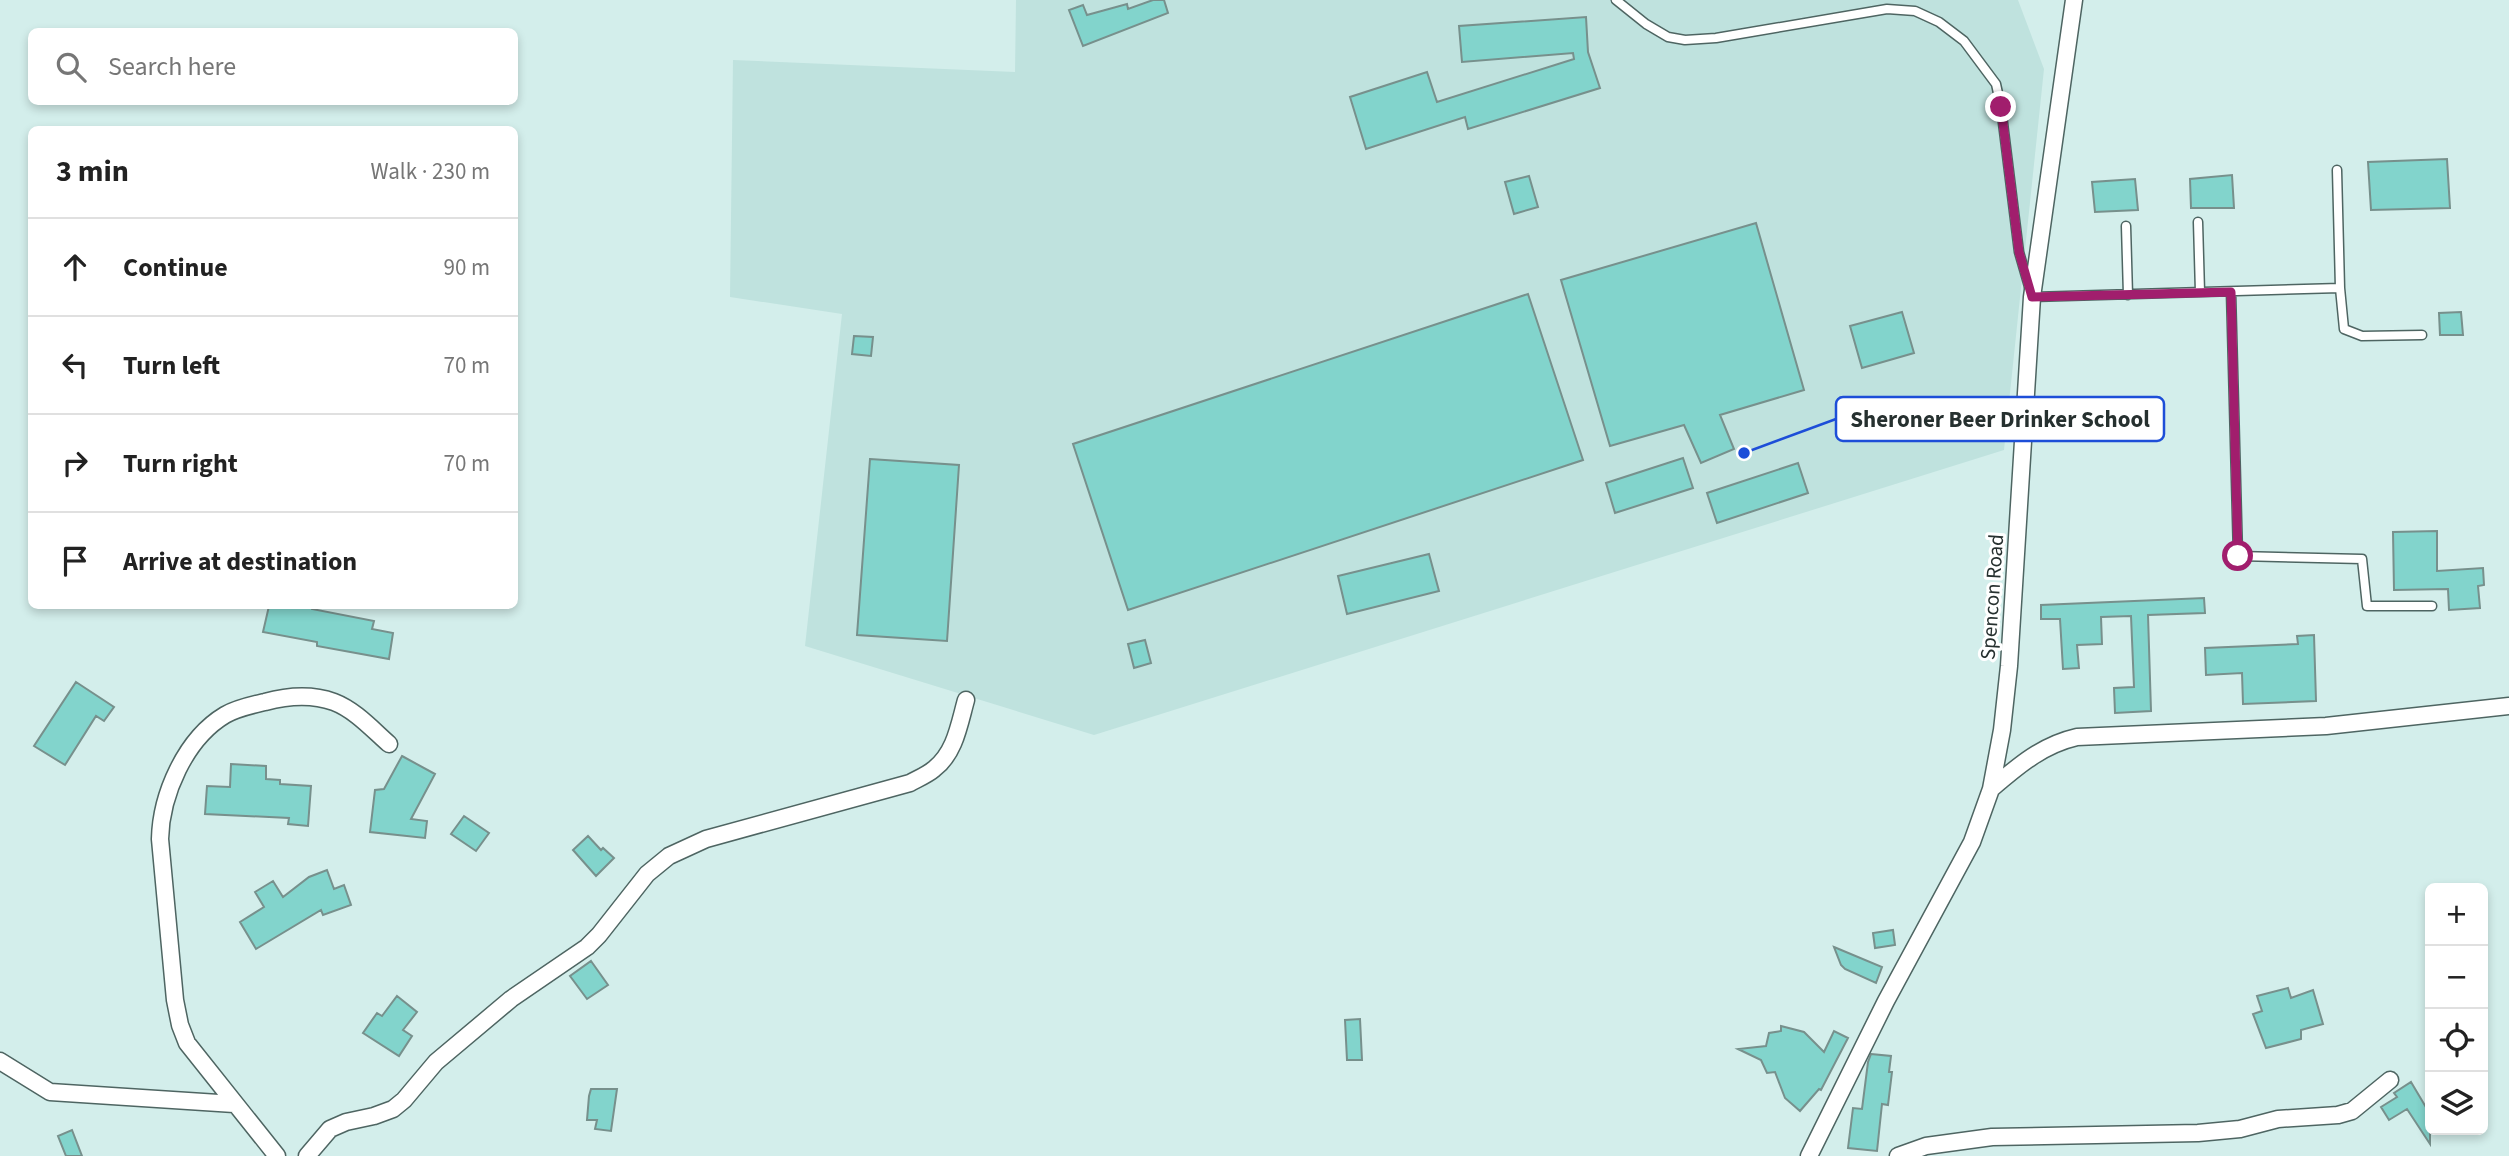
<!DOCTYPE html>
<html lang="en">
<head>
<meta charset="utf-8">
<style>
  :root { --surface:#fff; --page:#f2f2f2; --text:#222; --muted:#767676; --line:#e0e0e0 }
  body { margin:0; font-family:"Source Sans 3",sans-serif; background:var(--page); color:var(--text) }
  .controls { position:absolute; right:21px; bottom:21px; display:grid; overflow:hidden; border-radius:10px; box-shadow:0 4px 10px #0003 }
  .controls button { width:63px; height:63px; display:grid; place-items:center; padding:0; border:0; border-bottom:2px solid var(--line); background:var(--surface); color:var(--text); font:35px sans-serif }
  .stop { position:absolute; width:21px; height:21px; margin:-16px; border:5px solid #a11e6d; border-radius:50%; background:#fff }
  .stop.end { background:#a11e6d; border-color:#fff; box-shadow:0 2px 7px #0008 }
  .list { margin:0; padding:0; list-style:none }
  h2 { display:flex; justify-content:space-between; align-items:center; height:91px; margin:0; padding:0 28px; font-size:30px }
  h2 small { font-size:23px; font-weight:400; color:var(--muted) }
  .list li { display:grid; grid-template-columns:46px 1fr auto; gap:21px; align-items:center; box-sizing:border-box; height:98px; padding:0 28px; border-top:2px solid var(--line) }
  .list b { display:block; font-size:26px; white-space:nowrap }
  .list em { font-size:23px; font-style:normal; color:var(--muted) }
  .icon { flex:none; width:38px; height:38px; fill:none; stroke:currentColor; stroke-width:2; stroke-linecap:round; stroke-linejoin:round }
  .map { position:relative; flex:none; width:2509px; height:1156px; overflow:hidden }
  .search { position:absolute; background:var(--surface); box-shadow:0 4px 10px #0003; left:28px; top:28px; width:490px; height:77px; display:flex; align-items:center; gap:18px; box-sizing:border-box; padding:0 24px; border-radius:10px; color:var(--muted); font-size:26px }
  .panel { position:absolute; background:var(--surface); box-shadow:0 4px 10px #0003; left:28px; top:126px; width:490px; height:483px; border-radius:10px }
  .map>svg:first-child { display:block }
</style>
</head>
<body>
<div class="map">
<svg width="2509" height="1156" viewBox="0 0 2509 1156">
  <rect width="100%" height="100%" fill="#d3eeeb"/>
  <path fill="#bfe2de" d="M1016 0H2018L2044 69 2004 450 1094 735 805 646 842 314 730 297 733 60 1015 72Z"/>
  <path fill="#82d4cc" stroke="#77908c" stroke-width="2" d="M1153 0H1164L1168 13 1083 46 1069 10 1083 5 1087 15 1127 4 1128 9Z
    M1586 17 1588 52 1600 88 1468 129 1465 117 1366 149 1350 97 1427 72 1437 102 1574 59 1573 53 1462 62 1459 26Z
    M2447 159 2450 208 2371 210 2368 162Z
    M2232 175 2234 208H2191L2190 179Z
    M1529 176 1538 207 1514 214 1505 182Z
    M2135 179 2138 210 2095 212 2092 182Z
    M1756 223 1804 390 1720 415 1734 449 1701 463 1684 425 1610 446 1561 280Z
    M1528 294 1583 460 1128 610 1073 444Z
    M1902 312 1914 353 1862 368 1850 326Z
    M2461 312 2463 335H2440L2439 313Z
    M854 336 873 337 871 356 852 354Z
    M1683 458 1693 488 1615 513 1606 483Z
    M870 459 959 465 947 641 857 635Z
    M1798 463 1808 493 1717 523 1707 493Z
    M2437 531V571L2483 568 2484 585 2478 586 2480 608 2449 610 2448 589 2394 590 2393 532Z
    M1429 554 1439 591 1347 614 1338 576Z
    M2204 598 2205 613 2148 615 2151 711 2115 713 2114 688 2134 687 2131 616 2101 617 2102 644 2077 645 2079 668 2063 669 2060 619H2041V605Z
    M269 606H312V609L374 621 372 629 393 633 389 659 317 646V642L263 632Z
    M2314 635 2316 701 2243 704 2242 673 2206 675 2205 648 2298 644 2297 636Z
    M1145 640 1151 663 1134 668 1128 644Z
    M76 682 114 707 104 721 96 716 65 765 34 746Z
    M402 756 435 774 411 819 427 821 425 838 370 832 375 790 384 789Z
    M231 764 266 766V779L280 780V784L311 786 308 826 288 824 289 818 205 814 207 786 230 787Z
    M464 816 489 833 476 851 451 834Z
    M588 836 601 850 603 848 614 858 596 876 573 850Z
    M327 870 334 889 344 885 351 905 323 915 321 910 256 949 240 922 264 907 255 892 273 881 283 897 309 877Z
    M1893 930 1895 945 1875 948 1873 933Z
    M1834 947 1882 967 1876 983 1845 969 1841 965Z
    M591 961 608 985 587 999 570 976Z
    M2288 988 2291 998 2313 990 2323 1024 2301 1030V1039L2266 1048 2253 1014 2262 1011 2257 996Z
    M397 996 417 1012 403 1030 412 1036 399 1056 363 1033 377 1013 382 1016Z
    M1360 1019 1362 1060H1347L1345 1020Z
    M1781 1026 1804 1032 1824 1052 1834 1031 1848 1038 1821 1090 1819 1089 1800 1111 1785 1098 1775 1072 1767 1073 1761 1060 1738 1049 1766 1046 1769 1033 1781 1031Z
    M1871 1054 1891 1056 1889 1072H1892L1888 1105 1882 1104 1877 1151 1848 1148 1853 1108 1862 1109 1868 1062Z
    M2411 1082 2430 1114V1144L2407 1109 2389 1120 2381 1107 2397 1097 2394 1093Z
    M591 1089H617L611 1131 595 1129 597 1120H587L589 1096Z
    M72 1130 82 1156H66L58 1136Z"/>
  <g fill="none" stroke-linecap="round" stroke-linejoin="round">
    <g stroke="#4e6562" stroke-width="11">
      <path id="lane" d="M1616 0 1646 24 1668 37 1685 40 1716 38 1887 9 1915 11 1939 22 1964 41 1996 84 2001 107 2019 252 2032 297 2340 288 2337 170
        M2198 222 2200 292
        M2126 226 2128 295
        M2340 288 2344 329 2362 336 2422 335
        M2231 292 2238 556 2362 559 2367 606H2432"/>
    </g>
    <g stroke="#4e6562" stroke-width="19">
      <path id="street" d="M1991 789C2018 766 2042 745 2077 737L2326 726 2509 706
        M0 1061 50 1092 234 1104
        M277 1156 187 1043 180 1025 175 1000 160 839C161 795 185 739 225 715 237 708 252 705 265 702 287 696 312 694 334 702 355 710 372 729 389 744
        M307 1156 330 1129 346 1122 374 1116 393 1109 404 1100 436 1062 511 999 587 947 599 935 647 874 669 856 706 839 910 783C917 779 927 775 934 769 955 753 959 725 966 700
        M1809 1156 1886 1001 1972 842 1991 789 2002 730 2009 666 2032 297 2074 0
        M1898 1156 1926 1146 1992 1137 2198 1133 2240 1129 2278 1119 2338 1115 2352 1111 2390 1080"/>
    </g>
    <use href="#lane" stroke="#fff" stroke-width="8"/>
    <use href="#street" stroke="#fff" stroke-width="16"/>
  </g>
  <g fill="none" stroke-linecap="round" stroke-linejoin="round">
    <path stroke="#a11e6d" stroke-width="9" d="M2001 107 2019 252 2032 297 2231 292 2238 556"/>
  </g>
  <g text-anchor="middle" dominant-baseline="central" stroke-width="6" stroke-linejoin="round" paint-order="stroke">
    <g font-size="21" fill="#26302f" stroke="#fff">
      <text transform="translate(1992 597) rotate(-86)">Spencon Road</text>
    </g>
  </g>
  <path fill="none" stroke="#1d4ed8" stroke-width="2.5" d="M1744 453L1836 419"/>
  <circle fill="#1d4ed8" stroke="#fff" stroke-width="2.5" cx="1744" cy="453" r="7"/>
  <rect fill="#fff" stroke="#1d4ed8" stroke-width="2.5" x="1836" y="397" width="328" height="44" rx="7"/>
  <g font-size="23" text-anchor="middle" font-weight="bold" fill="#26302f">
    <text x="2000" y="427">Sheroner Beer Drinker School</text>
  </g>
</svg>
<div class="controls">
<button>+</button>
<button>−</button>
<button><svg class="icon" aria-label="locate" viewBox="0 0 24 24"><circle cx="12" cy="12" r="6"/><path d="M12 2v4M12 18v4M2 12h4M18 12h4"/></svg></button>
<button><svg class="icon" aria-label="layers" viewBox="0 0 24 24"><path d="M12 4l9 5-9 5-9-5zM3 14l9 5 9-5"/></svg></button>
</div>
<div class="stop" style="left:2238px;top:556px"></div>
<div class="stop end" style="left:2001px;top:107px"></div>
<div class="search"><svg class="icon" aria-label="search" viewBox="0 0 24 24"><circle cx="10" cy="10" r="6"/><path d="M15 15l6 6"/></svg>Search here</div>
<section class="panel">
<h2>3 min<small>Walk · 230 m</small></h2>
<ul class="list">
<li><svg class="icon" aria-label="ahead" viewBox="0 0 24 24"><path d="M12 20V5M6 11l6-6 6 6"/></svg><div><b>Continue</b></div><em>90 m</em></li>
<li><svg class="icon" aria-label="left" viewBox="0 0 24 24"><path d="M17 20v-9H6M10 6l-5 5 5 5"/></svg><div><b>Turn left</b></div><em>70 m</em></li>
<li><svg class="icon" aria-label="right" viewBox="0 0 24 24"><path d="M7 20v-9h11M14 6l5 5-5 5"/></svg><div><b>Turn right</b></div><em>70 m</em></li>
<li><svg class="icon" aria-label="arrive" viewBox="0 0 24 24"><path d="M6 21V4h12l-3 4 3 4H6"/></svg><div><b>Arrive at destination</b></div></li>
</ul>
</section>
</div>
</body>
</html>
